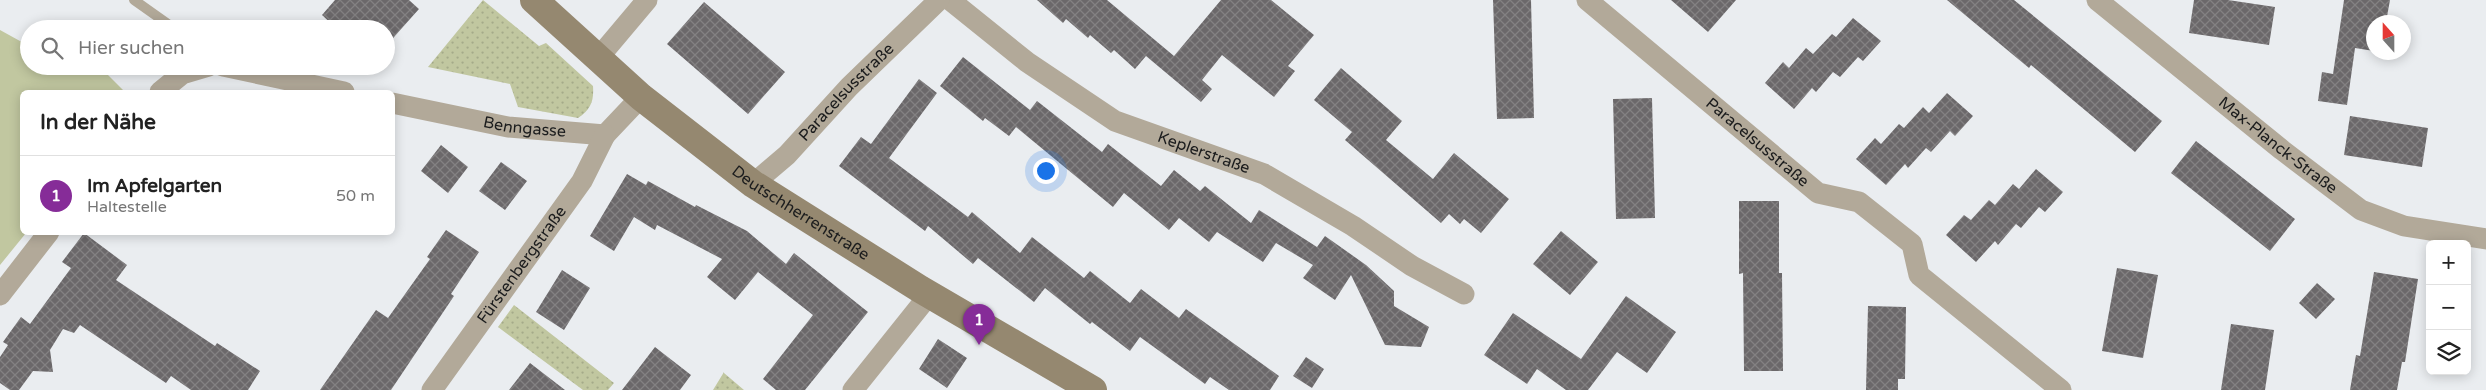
<!DOCTYPE html>
<html lang="de">
<head>
<meta charset="utf-8">
<style>
  :root { --surface:#fff; --page:#f2f2f2; --text:#222; --muted:#767676; --line:#e0e0e0; --accent:#862c98 }
  body { margin:0; font-family:"Varela Round",sans-serif; background:var(--page); color:var(--text) }
  .controls { position:absolute; right:15px; bottom:15px; display:grid; overflow:hidden; border-radius:8px; box-shadow:0 2px 12px #0003 }
  .controls button { width:45px; height:45px; display:grid; place-items:center; padding:0; border:0; border-bottom:1px solid var(--line); background:var(--surface); color:var(--text); font:25px sans-serif }
  .compass { position:absolute; left:2366px; top:15px; width:45px; height:45px; border-radius:50%; background:var(--surface); box-shadow:0 2px 12px #0003; rotate:339deg }
  .you { position:absolute; left:1045px; top:170px; width:18px; height:18px; margin:-12px; border:4px solid #fff; border-radius:50%; background:#1a73e8; box-shadow:0 0 0 8px #1a73e833 }
  .badge { display:grid; place-items:center; width:32px; height:32px; border-radius:50%; background:var(--accent); color:#fff; font-size:16px; font-weight:700 }
  .pin { position:absolute; translate:-50% -41px; filter:drop-shadow(0 1px 2px #0008) }
  .pin::after { content:''; position:absolute; top:26px; width:18px; height:15px; background:inherit; clip-path:polygon(0 0,100% 0,50% 100%) }
  .list { margin:0; padding:0; list-style:none }
  h2 { display:flex; justify-content:space-between; align-items:center; height:65px; margin:0; padding:0 20px; font-size:21px }
  h2 small { font-size:16px; font-weight:400; color:var(--muted) }
  .list li { display:grid; grid-template-columns:32px 1fr auto; gap:15px; align-items:center; box-sizing:border-box; height:80px; padding:0 20px; border-top:1px solid var(--line) }
  .list b { display:block; font-size:19px; white-space:nowrap }
  .list p { margin:0; font-size:16px; white-space:nowrap; color:var(--muted) }
  .list em { font-size:16px; font-style:normal; color:var(--muted) }
  .icon { flex:none; width:28px; height:28px; fill:none; stroke:currentColor; stroke-width:2; stroke-linecap:round; stroke-linejoin:round }
  .map { position:relative; flex:none; width:2486px; height:390px; overflow:hidden }
  .search { position:absolute; background:var(--surface); box-shadow:0 2px 12px #0003; left:20px; top:20px; width:375px; height:55px; display:flex; align-items:center; gap:12px; box-sizing:border-box; padding:0 18px; border-radius:28px; color:var(--muted); font-size:19px }
  .panel { position:absolute; background:var(--surface); box-shadow:0 2px 12px #0003; left:20px; top:90px; width:375px; height:145px; border-radius:8px }
  .map>svg:first-child { display:block }
</style>
</head>
<body>
<div class="map">
<svg width="2486" height="390" viewBox="0 0 2486 390">
  <defs>
    <pattern id="grass-dots" width="8" height="8" patternUnits="userSpaceOnUse" patternTransform="scale(1.25)"><rect width="8" height="8" fill="#c1c7a0"/><path d="M2 2h.1M6 6h.1" fill="none" stroke="#a5aa89" stroke-width="1.8" stroke-linecap="round"/></pattern>
    <pattern id="building-cross-hatch" width="8" height="8" patternUnits="userSpaceOnUse" patternTransform="scale(1.25)"><rect width="8" height="8" fill="#6b686a"/><path d="M0 0l8 8M0 8l8-8" fill="none" stroke="#838182"/></pattern>
  </defs>
  <rect width="100%" height="100%" fill="#eaedf0"/>
  <path fill="url(#grass-dots)" d="M483 0 539 46 546 43 593 86C594 101 591 109 578 118L518 107 510 84 428 67Z
    M514 305 614 383 608 390H583L498 327Z
    M724 372V373L744 390H713Z"/>
  <path fill="#c1c7a0" d="M0 30 29 46V66H86L106 73 125 92H22V232L26 233 0 265Z"/>
  <path fill="url(#building-cross-hatch)" d="M335 0H409L419 9 386 46V29H337L322 15Z
    M1037 0H1107L1174 56 1221 0H1271L1314 35 1288 66 1295 71 1274 97 1222 55 1202 80 1212 89 1201 102 1146 56 1135 69 1114 50 1111 53 1090 35 1088 38 1066 19 1063 23Z
    M1493 0H1531L1534 118 1497 119Z
    M1671 0H1736L1708 32Z
    M1947 0H2014L2162 121 2135 152 2031 65 2029 68Z
    M2194 0H2228L2275 7 2269 45 2189 33Z
    M2344 0H2390L2386 22H2374V51L2355 48 2347 105 2318 101 2322 72 2333 74Z
    M704 2 785 72 748 114 667 44Z
    M1853 18 1881 41 1863 61 1858 57 1840 77 1833 72 1816 92 1812 88 1794 109 1765 83 1783 62 1789 68 1806 48 1813 54 1832 34 1836 37Z
    M963 57 1030 110 1037 101 1102 152 1108 144 1161 186 1174 170 1200 191 1205 186 1251 223 1259 210 1317 247 1325 236 1366 265 1394 291V306L1429 327 1421 347 1385 345 1351 275 1335 300 1303 278 1313 265 1276 243 1263 262 1217 232 1209 242 1179 218 1169 230 1124 193 1113 207 1016 127 1009 136 985 118 983 121 940 86Z
    M1341 68 1402 121 1386 140 1433 179 1454 153 1509 199 1481 233 1464 219 1460 224 1449 214 1441 223 1345 140 1352 132 1314 100Z
    M919 79 937 93 889 158 968 217 972 212 1020 253 1032 237 1084 278 1090 271 1130 303 1141 289 1179 318 1186 309 1279 376 1270 390H1229L1210 377 1205 384 1140 337 1130 351 1092 322 1090 324 1045 288 1034 302 978 258 973 264 928 226 925 231 839 166 861 137 871 144Z
    M1947 93 1973 116 1955 136 1950 131 1931 152 1926 148 1908 168 1905 164 1886 185 1856 159 1875 138 1881 144 1899 124 1904 128 1923 107 1929 113Z
    M1652 98 1655 218 1616 219 1613 99Z
    M2350 116 2428 128 2422 167 2344 155Z
    M2196 141 2295 219 2270 251 2171 173Z
    M441 145 468 167 448 193 421 171Z
    M501 162 527 181 505 210 479 191Z
    M2036 169 2063 192 2045 212 2039 207 2021 228 2016 224 1998 245 1995 241 1976 262 1946 235 1964 215 1971 220 1989 200 1995 205 2013 184 2019 189Z
    M627 174 646 185 648 181 695 207 696 205 747 231 786 264 794 253 868 312 805 390H776L763 379 813 315 758 272 735 300 707 277 722 259 657 225 655 230 634 217 614 251 590 236Z
    M1739 201H1779V273H1782L1783 371H1744L1743 273 1739 274Z
    M446 230 479 252 451 294 454 296 391 390H320L376 310 388 318 430 259 427 257Z
    M1561 231 1598 262 1570 295 1533 264Z
    M84 233 127 265 116 280 215 346 217 343 260 371 248 390H191L171 376 166 383 80 325 74 333 63 329 50 350 53 372 33 371 19 390H10L0 383V357L8 345 3 342 21 317 30 324 71 268 62 262Z
    M2117 268 2158 275 2143 358 2102 351Z
    M562 270 590 288 564 330 536 312Z
    M2374 272 2418 279 2405 362H2402L2397 390H2350L2356 355 2360 356Z
    M2317 283 2335 299 2316 319 2299 303Z
    M1626 296 1676 332 1647 373 1617 352 1588 390H1566L1537 369 1527 384 1484 355 1513 313 1581 359Z
    M1868 306 1906 307 1905 379H1898V390H1866Z
    M2231 324 2274 330 2265 390H2221Z
    M938 339 967 358 947 388 919 369Z
    M655 347 691 375 680 390H622Z
    M1306 357 1324 369 1312 388 1293 376Z
    M530 363 565 390H509Z"/>
  <g fill="none" stroke-linecap="round" stroke-linejoin="round">
    <path stroke="#b2a999" stroke-width="10" d="M134 0 175 29"/>
    <g stroke="#b2a999" stroke-width="21">
      <path id="s1" d="M950 0 1027 62 1115 121 1264 174 1353 226 1412 266 1464 294"/>
      <path id="s2" d="M1587 0 1818 193 1859 202 1912 244 1919 275 2061 390"/>
      <path id="s3" d="M2097 0 2282 150 2361 210 2404 226 2486 239"/>
      <path d="M599 57 647 0"/>
      <path d="M223 66 344 92"/>
      <path d="M160 92 182 74 209 66"/>
      <path id="s4" d="M392 103 508 127 605 135 641 97"/>
      <path id="s5" d="M753 184 787 155 849 87 939 0"/>
      <path d="M0 295 49 232"/>
      <path id="s6" d="M432 390 582 181 605 135"/>
      <path d="M853 390 929 295"/>
    </g>
    <path stroke="#958870" stroke-width="28" id="s7" d="M534 0 641 97 753 184 920 289 1093 390"/>
  </g>
  <g text-anchor="middle" dominant-baseline="central" stroke-width="4.5" stroke-linejoin="round" paint-order="stroke">
    <g font-size="16" fill="#1b1c1d" stroke="#f7fafd">
      <text stroke="none"><textPath href="#s5" startOffset="131">Paracelsusstraße</textPath></text>
      <text stroke="none"><textPath href="#s4" startOffset="135">Benngasse</textPath></text>
      <text stroke="none"><textPath href="#s2" startOffset="222">Paracelsusstraße</textPath></text>
      <text stroke="none"><textPath href="#s3" startOffset="232">Max-Planck-Straße</textPath></text>
      <text stroke="none"><textPath href="#s1" startOffset="299">Keplerstraße</textPath></text>
      <text stroke="none"><textPath href="#s7" startOffset="342">Deutschherrenstraße</textPath></text>
      <text stroke="none"><textPath href="#s6" startOffset="154">Fürstenbergstraße</textPath></text>
    </g>
  </g>
</svg>
<div class="controls">
<button>+</button>
<button>−</button>
<button><svg class="icon" aria-label="layers" viewBox="0 0 24 24"><path d="M12 4l9 5-9 5-9-5zM3 14l9 5 9-5"/></svg></button>
</div>
<svg class="compass" viewBox="-18 -18 36 36"><path d="M0-13l5 13h-10z" fill="#e53935"/><path d="M0 13l5-13h-10z" fill="#767676"/></svg>
<div class="you"></div>
<div class="pin badge" style="left:979px;top:345px">1</div>
<div class="search"><svg class="icon" aria-label="search" viewBox="0 0 24 24"><circle cx="10" cy="10" r="6"/><path d="M15 15l6 6"/></svg>Hier suchen</div>
<section class="panel">
<h2>In der Nähe<small></small></h2>
<ul class="list">
<li><span class="badge">1</span><div><b>Im Apfelgarten</b><p>Haltestelle</p></div><em>50 m</em></li>
</ul>
</section>
</div>
</body>
</html>
